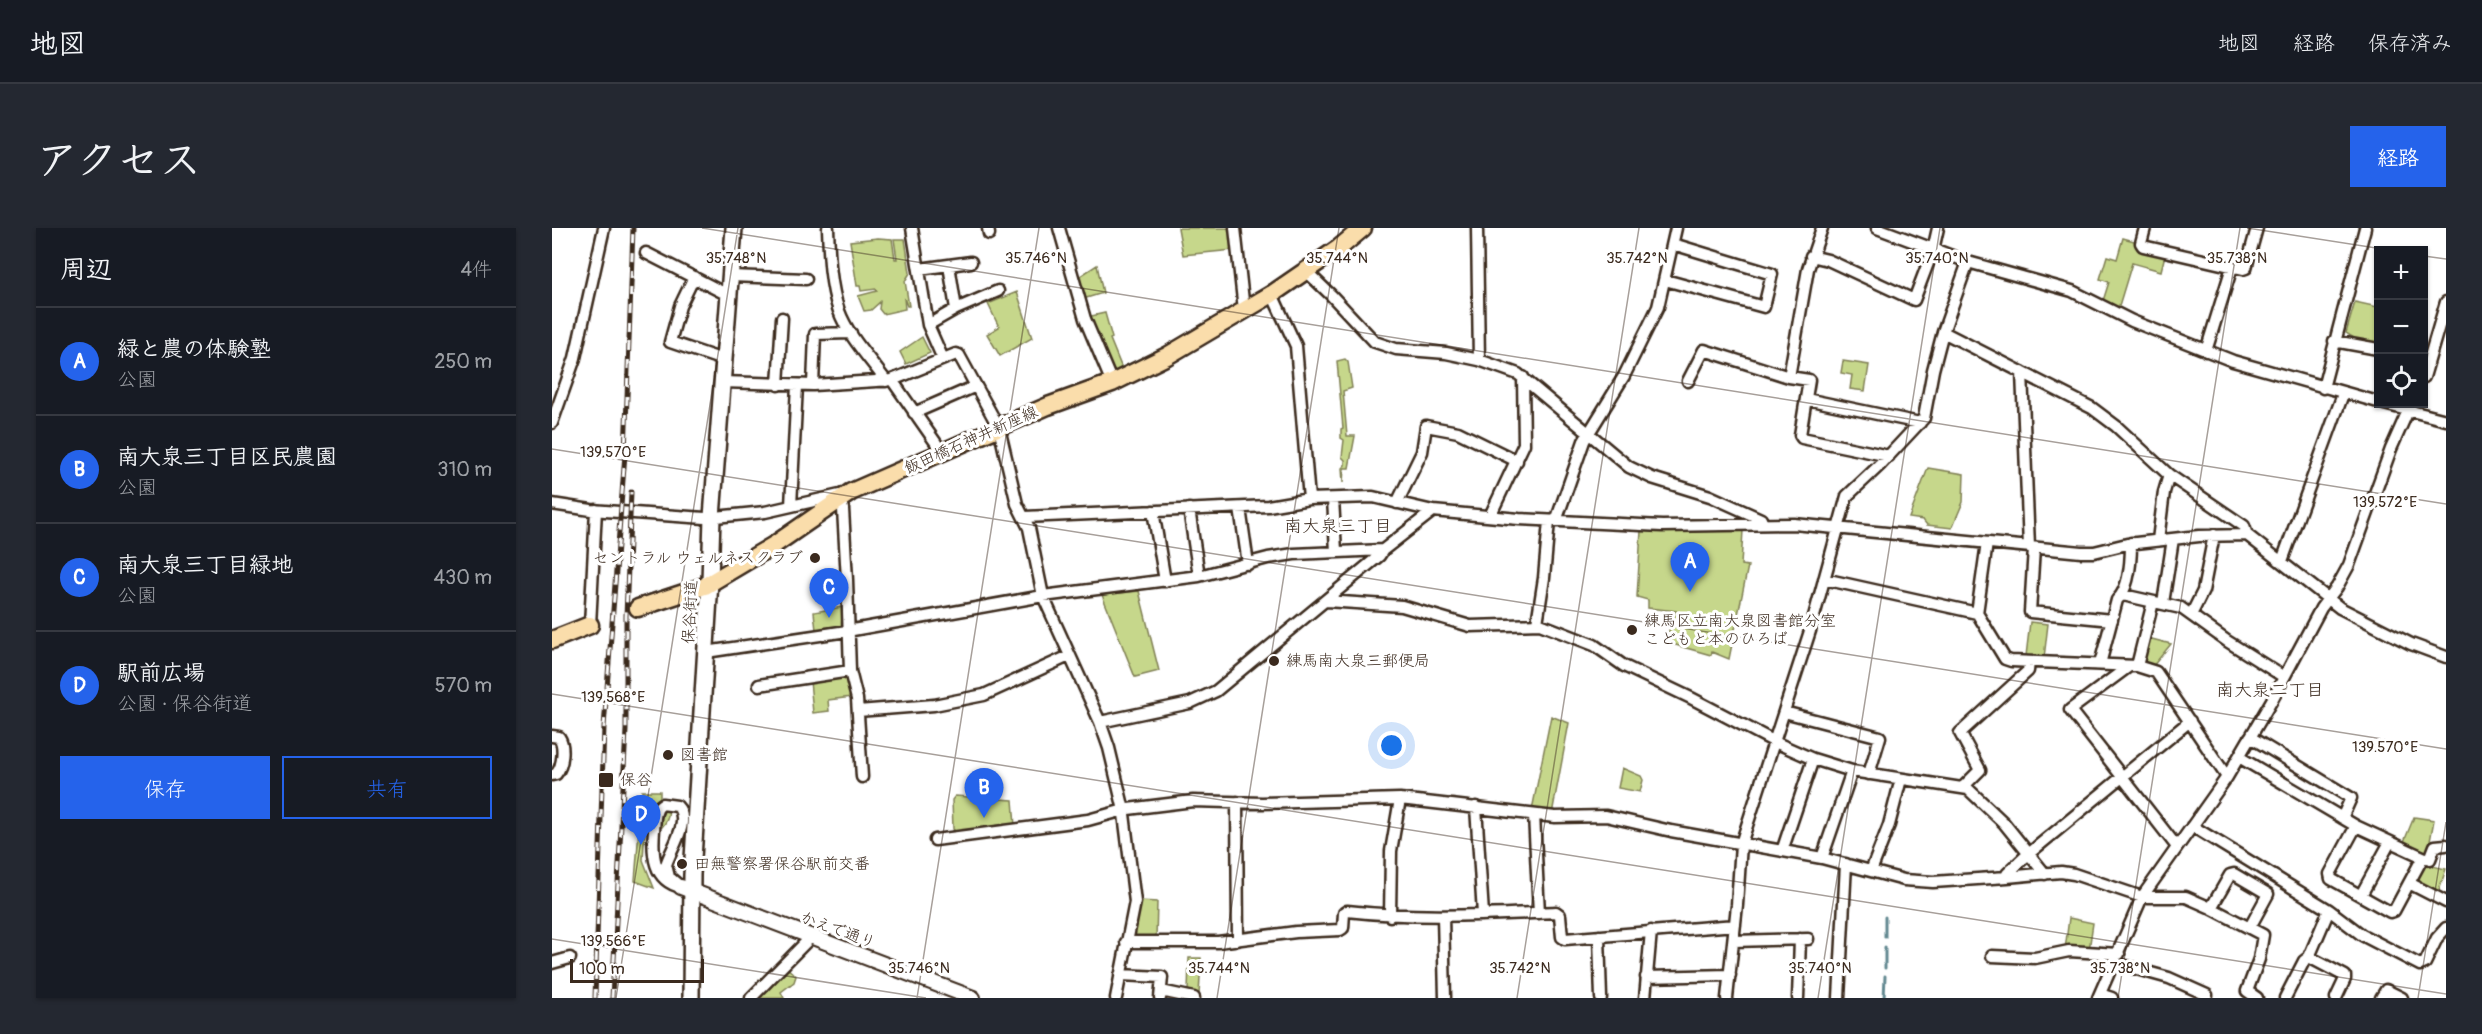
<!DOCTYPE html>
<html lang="ja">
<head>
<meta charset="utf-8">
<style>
  :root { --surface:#171b24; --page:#242831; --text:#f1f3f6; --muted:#9ea1a6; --line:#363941; --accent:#2563eb }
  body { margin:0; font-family:Pangolin,"Klee One",sans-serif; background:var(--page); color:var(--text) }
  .controls { position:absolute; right:18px; top:18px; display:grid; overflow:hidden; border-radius:0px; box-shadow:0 2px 4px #0004 }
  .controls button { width:54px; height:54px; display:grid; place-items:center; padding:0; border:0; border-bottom:2px solid var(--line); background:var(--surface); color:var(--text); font:30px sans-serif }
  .scale { position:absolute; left:18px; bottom:15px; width:134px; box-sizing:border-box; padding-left:6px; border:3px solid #3b2a1e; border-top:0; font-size:16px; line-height:21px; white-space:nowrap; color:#3b2a1e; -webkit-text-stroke:4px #fff; paint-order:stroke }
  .you { position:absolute; left:840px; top:518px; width:21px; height:21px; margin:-15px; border:4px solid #fff; border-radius:50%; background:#1a73e8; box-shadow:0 0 0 9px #1a73e833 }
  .badge { display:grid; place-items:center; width:39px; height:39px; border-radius:50%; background:var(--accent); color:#fff; font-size:20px; font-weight:700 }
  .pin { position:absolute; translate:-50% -50px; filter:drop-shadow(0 2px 3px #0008) }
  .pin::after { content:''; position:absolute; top:32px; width:21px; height:18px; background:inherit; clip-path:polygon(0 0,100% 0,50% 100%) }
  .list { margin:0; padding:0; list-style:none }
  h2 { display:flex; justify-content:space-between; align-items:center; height:78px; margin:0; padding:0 24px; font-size:26px }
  h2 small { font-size:20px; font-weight:400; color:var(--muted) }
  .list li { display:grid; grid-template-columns:39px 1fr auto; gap:18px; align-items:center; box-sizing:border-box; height:108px; padding:0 24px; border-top:2px solid var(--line) }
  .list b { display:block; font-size:22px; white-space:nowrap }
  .list p { margin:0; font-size:20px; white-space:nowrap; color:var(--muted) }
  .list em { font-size:20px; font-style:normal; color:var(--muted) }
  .actions { display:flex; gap:12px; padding:18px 24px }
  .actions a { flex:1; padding:14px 0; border:2px solid var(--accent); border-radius:0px; text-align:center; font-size:21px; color:var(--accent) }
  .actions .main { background:var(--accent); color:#fff }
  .icon { flex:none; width:33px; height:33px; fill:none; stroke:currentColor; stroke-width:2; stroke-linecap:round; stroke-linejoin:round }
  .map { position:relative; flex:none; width:1894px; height:770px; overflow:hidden; border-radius:0px }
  header { display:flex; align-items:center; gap:36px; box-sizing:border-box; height:84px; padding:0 30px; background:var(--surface); border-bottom:2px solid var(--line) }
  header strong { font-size:28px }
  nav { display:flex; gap:33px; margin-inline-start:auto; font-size:21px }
  .intro { display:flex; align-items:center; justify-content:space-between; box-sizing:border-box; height:144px; padding:0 36px }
  h1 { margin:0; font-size:42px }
  .button { padding:15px 27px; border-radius:0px; background:var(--accent); color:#fff; font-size:21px; font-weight:700 }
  main { display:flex; gap:36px; padding:0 36px }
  aside { flex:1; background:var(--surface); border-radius:0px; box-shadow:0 2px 4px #0004 }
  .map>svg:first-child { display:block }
</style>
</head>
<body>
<header>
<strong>地図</strong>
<nav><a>地図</a><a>経路</a><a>保存済み</a></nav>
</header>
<div class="intro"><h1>アクセス</h1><a class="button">経路</a></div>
<main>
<aside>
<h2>周辺<small>4件</small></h2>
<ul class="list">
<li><span class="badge">A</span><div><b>緑と農の体験塾</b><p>公園</p></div><em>250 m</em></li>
<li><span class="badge">B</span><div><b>南大泉三丁目区民農園</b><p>公園</p></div><em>310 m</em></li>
<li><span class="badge">C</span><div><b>南大泉三丁目緑地</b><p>公園</p></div><em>430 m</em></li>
<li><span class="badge">D</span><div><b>駅前広場</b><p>公園 · 保谷街道</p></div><em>570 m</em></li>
</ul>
<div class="actions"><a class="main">保存</a><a>共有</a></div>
</aside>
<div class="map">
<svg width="1894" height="770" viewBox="0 0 1894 770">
  <rect width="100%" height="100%" fill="#fff"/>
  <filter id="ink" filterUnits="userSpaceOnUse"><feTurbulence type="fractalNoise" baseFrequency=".0167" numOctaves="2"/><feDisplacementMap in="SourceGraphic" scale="12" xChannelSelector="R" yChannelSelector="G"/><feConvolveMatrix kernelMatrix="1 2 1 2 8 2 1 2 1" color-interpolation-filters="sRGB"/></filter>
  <g filter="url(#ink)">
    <path fill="#c6d78b" stroke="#808054" stroke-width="1.5" d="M626 0H679L681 22 631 27Z
      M326 10 340 11 343 31H345L342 11H353L358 45 353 53 357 78H355L352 70 353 81 331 86 327 81 328 74 319 82 312 83 306 68 325 63 324 61 309 63 308 58H305L298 13Z
      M1571 10 1586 14 1585 20 1613 27 1609 43 1580 35 1566 81 1551 73 1557 54 1548 51 1555 28 1565 31Z
      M545 37 551 65 531 71 525 50Z
      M465 64 480 110 448 128 435 106 447 99 436 76Z
      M1803 74 1826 79V117L1801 113 1802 110 1794 105Z
      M553 85 560 110 558 111 571 143 561 148 535 89Z
      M370 109 378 125 354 136 348 124Z
      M793 131 796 134 800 160 791 163 795 208H803L797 240H792L791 255 790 240 793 237V232L790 229 792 212 789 210V201L791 200 785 133Z
      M1291 133 1317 137 1313 163 1298 161 1300 147 1289 145Z
      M1376 240 1412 246 1411 274 1400 300 1375 297 1371 292 1357 290Z
      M1191 302 1189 337 1196 338 1177 431 1160 424 1159 427 1113 414 1124 383 1096 380V372L1085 369 1089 303Z
      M587 363 607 443 583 449 550 367Z
      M291 379 289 399 264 402 262 384Z
      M1478 394 1496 396 1492 430 1474 428Z
      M1596 410 1619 416 1601 438 1589 435Z
      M293 448 300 469 276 472 277 483 261 485 258 453Z
      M999 488 1017 495 1000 586 980 582Z
      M1070 540 1089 548 1091 552 1088 564 1066 560Z
      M90 563H108V570L112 571C119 581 118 590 110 599L93 601 91 632 102 660 83 653Z
      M403 568 461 572 463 598 405 605 401 601 400 572Z
      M1862 589 1882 592 1876 624 1872 625 1851 616Z
      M1875 637 1894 641 1886 665 1865 655 1864 651 1871 638Z
      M587 673 605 674 604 711H579Z
      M1517 690 1541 695 1537 722H1513Z
      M637 730H649L647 767 636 765Z
      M233 738 244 748 242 754 229 764 232 770H202Z"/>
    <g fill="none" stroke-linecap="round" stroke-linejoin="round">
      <path stroke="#638991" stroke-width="3" d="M1333 689V709
        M1333 719V740
        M1332 770 1333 748"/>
      <g stroke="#3b2a1e" stroke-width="15">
        <path id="minor" d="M276 0C277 27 278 57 287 83 296 108 318 131 334 153
          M360 0 376 97 391 131
          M436 0 437 6
          M507 0 533 91 560 155
          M683 0 692 82
          M925 0 927 132
          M1325 0 1416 34 1520 63 1580 93 1681 133 1826 174
          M1593 0 1589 15 1591 18 1691 41 1694 40 1705 0
          M94 25 176 67
          M1259 28 1276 32 1362 72 1381 22 1386 0
          M397 37 404 81
          M367 41 419 34
          M754 43 779 67 823 114 844 121 894 125 927 132 966 146 1077 239 1100 250 1158 268 1209 291 1211 296
          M178 48 254 51
          M142 49 128 78 118 114 171 132
          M1113 52 1212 79 1220 46 1121 16
          M720 66 744 118 757 271
          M376 97 404 81 446 63
          M1391 104 1540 180 1564 198 1617 247 1692 298 1695 307
          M1782 113 1826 121
          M1654 123 1680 39
          M1470 144 1477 319
          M1237 149 1256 41 1270 0
          M1872 149 1894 74
          M340 152 391 225
          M1136 153 1152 122 1237 149 1257 152 1248 207 1250 210 1337 228
          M170 154 261 157 340 152 404 126 407 127 447 200 465 276 477 300 491 368 548 494 557 520 571 578 583 674 564 770
          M226 157 230 90
          M261 157 263 106 299 105
          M1771 160 1813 0
          M1254 171 1368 195
          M1832 176 1894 192
          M362 185 424 158
          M0 195 23 130 52 0
          M287 268 291 281 295 352 298 443 305 471 310 549
          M781 271 784 323
          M845 275 870 224 874 198 906 204 965 233
          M0 276 39 282 153 290 213 284 288 267
          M239 278 245 157
          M688 280 696 336
          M637 281 647 348
          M601 283 613 353
          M938 288 972 216 971 149
          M473 289 716 278 757 271 821 269 881 283 967 291 1110 298 1242 296 1529 324H1542L1575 316 1647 308 1695 307 1788 380 1859 416 1894 429
          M1004 293 1032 213 1072 148 1106 79 1124 0
          M1606 312 1612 264 1617 247
          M1482 320 1478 384 1560 392
          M1730 333 1791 166
          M1272 351 1425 385 1435 315
          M1571 367 1629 380 1675 413 1732 449
          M774 373 850 378 918 398 988 396 1042 417 1072 438 1139 470 1227 516 1261 531 1300 543 1416 561 1452 595 1493 646
          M1611 375 1621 311
          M1425 385 1453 431 1459 433 1585 438 1604 444 1675 549
          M1639 387 1651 363 1662 307
          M985 395 992 350 997 293
          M38 397 44 282
          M154 424 295 403 491 368 647 348 716 330 742 326 831 322
          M1548 436 1565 372C1578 360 1579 332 1579 315
          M1585 438 1601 374
          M1576 439 1518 482 1625 619
          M207 457 298 443
          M306 483 382 477 432 467 517 428
          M1232 484 1328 509 1317 546
          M548 494 638 475 664 463 827 328 831 322 881 283
          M0 508 7 509C13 518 11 538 4 546L0 547
          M1698 509 1799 570 1790 590
          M1687 529 1804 598 1871 629 1878 631 1883 618 1894 617
          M1410 560 1428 542 1408 505 1476 443 1477 434
          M685 574 686 712
          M110 576 125 578C140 593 118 622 114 637L117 649 129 659C101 653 100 626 102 602 103 592 102 581 110 576Z
          M924 579 931 686
          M982 587 987 685
          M1640 598 1777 682 1810 707 1868 737 1873 735 1885 710 1894 700
          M1804 598 1778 646 1779 651 1838 684 1842 683 1871 629
          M383 612 536 592 576 581 641 573 710 575 848 571 1003 589 1054 588 1119 603 1270 630 1352 652 1381 654 1455 649V646L1474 628 1638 493
          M1230 623 1261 531
          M1270 630 1300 543
          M1319 643 1337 597 1349 551
          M1455 649 1509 644 1522 646 1590 669H1634L1659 680 1711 707 1707 731 1695 763 1705 770
          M1857 655 1894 674
          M1809 667 1838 614
          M1659 680 1678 647 1682 646 1716 666 1698 699
          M838 688 839 623 848 571
          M891 688 893 770
          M1047 708 1049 770
          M1182 713 1256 711
          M574 714H666L744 704 788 702 791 700 792 685 795 683C865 691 934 687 1004 684L1008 687 1010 709 1013 711 1183 697
          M1440 728 1483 730 1517 723 1567 726
          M1757 729 1777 682
          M0 735 18 730
          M1563 735 1617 750 1655 767
          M568 747 610 749 608 770
          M1094 749 1178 747
          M609 763 642 770
          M1548 766 1560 770
          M199 770 259 709
          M1093 770 1099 703
          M1175 770 1185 677 1189 616 1258 403 1295 268 1329 236 1372 190 1381 142 1391 104 1416 34
          M1246 770 1248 711
          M1287 770 1294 636
          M1546 770 1590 669 1675 549 1720 472 1769 380 1785 359 1797 337 1839 221 1859 176
          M1733 770 1752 733 1757 729 1793 748V751L1784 770
          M1829 770 1834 762 1850 770"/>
      </g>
      <g stroke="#3b2a1e" stroke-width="18">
        <path id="tertiary" d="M129 659 421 770"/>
      </g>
      <g stroke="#3b2a1e" stroke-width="20">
        <path id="secondary" d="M139 770 140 647 158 353 160 289 182 0"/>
      </g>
      <g stroke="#3b2a1e" stroke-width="21">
        <path id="primary" d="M86 380 153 358 222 317 299 264 496 178 560 155 615 128 720 66 787 20 811 0
          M0 412 38 397"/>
      </g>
      <use href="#minor" stroke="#fff" stroke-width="10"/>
      <use href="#tertiary" stroke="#fff" stroke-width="14"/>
      <use href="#secondary" stroke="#fff" stroke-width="15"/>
      <use href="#primary" stroke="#faddab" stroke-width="16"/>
      <g stroke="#3b2a1e" stroke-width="5">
        <path id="rail" d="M43 770 52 499 73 226 81 0
          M60 770 74 502V388L79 264"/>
      </g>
      <use href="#rail" stroke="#fff" stroke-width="3" stroke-dasharray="9" stroke-linecap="butt"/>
    </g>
  </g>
  <path fill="none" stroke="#3b2a1e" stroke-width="1.5" stroke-opacity="0.45" d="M150 0 1894 276M1695 0 1837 22M1872 28 1894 31M0 221 1894 521M0 466 1894 766M0 711 374 770M64 770 186 0M365 770 487 0M665 770 787 0M965 770 1087 0M1266 770 1388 0M1566 770 1688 0M1866 770 1894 594"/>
  <g fill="#3b2a1e" stroke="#fff" stroke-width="2">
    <circle cx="263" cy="330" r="6"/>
    <circle cx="1080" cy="402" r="6"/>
    <circle cx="722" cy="433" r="6"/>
    <circle cx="116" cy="527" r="6"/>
    <rect x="46" y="544" width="16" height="16" rx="3"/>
    <circle cx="130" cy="636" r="6"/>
  </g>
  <g text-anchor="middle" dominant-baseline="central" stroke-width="6" stroke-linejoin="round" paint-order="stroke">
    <g font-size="16" fill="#3b2a1e" stroke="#fff">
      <text transform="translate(419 212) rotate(-24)">飯田橋石神井新座線</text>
      <text transform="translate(138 384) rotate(-87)">保谷街道</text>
      <text transform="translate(286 702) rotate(20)">かえで通り</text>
    </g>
    <g font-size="16" fill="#3b2a1e" stroke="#fff" text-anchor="start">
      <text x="251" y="330" text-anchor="end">セントラル ウェルネスクラブ</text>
      <text x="1092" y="393">練馬区立南大泉図書館分室<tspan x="1092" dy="18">こどもと本のひろば</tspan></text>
      <text x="734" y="433">練馬南大泉三郵便局</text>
      <text x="128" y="527">図書館</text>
      <text x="68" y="552">保谷</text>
      <text x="142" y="636">田無警察署保谷駅前交番</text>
    </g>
    <g font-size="18" fill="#3b2a1e" stroke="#fff">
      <text x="786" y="298">南大泉三丁目</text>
      <text x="1718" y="462">南大泉二丁目</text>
    </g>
  </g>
  <g font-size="15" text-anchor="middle" fill="#3b2a1e" stroke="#fff" stroke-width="6" stroke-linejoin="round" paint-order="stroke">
    <text x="1085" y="35">35.742°N</text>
    <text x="184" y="35">35.748°N</text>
    <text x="484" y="35">35.746°N</text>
    <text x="785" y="35">35.744°N</text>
    <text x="1385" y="35">35.740°N</text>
    <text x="1685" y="35">35.738°N</text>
    <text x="61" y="229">139.570°E</text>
    <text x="1833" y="279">139.572°E</text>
    <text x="61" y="474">139.568°E</text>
    <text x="1833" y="524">139.570°E</text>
    <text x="61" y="718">139.566°E</text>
    <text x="367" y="745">35.746°N</text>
    <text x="667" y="745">35.744°N</text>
    <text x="968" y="745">35.742°N</text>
    <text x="1268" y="745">35.740°N</text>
    <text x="1568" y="745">35.738°N</text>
  </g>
</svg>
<div class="controls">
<button>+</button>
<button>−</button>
<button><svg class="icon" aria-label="locate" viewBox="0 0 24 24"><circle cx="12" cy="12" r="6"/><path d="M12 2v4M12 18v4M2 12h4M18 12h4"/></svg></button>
</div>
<div class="scale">100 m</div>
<div class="you"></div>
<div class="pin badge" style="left:1138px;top:364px">A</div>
<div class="pin badge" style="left:432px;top:590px">B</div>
<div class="pin badge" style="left:277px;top:390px">C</div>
<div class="pin badge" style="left:89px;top:617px">D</div>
</div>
</main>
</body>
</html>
